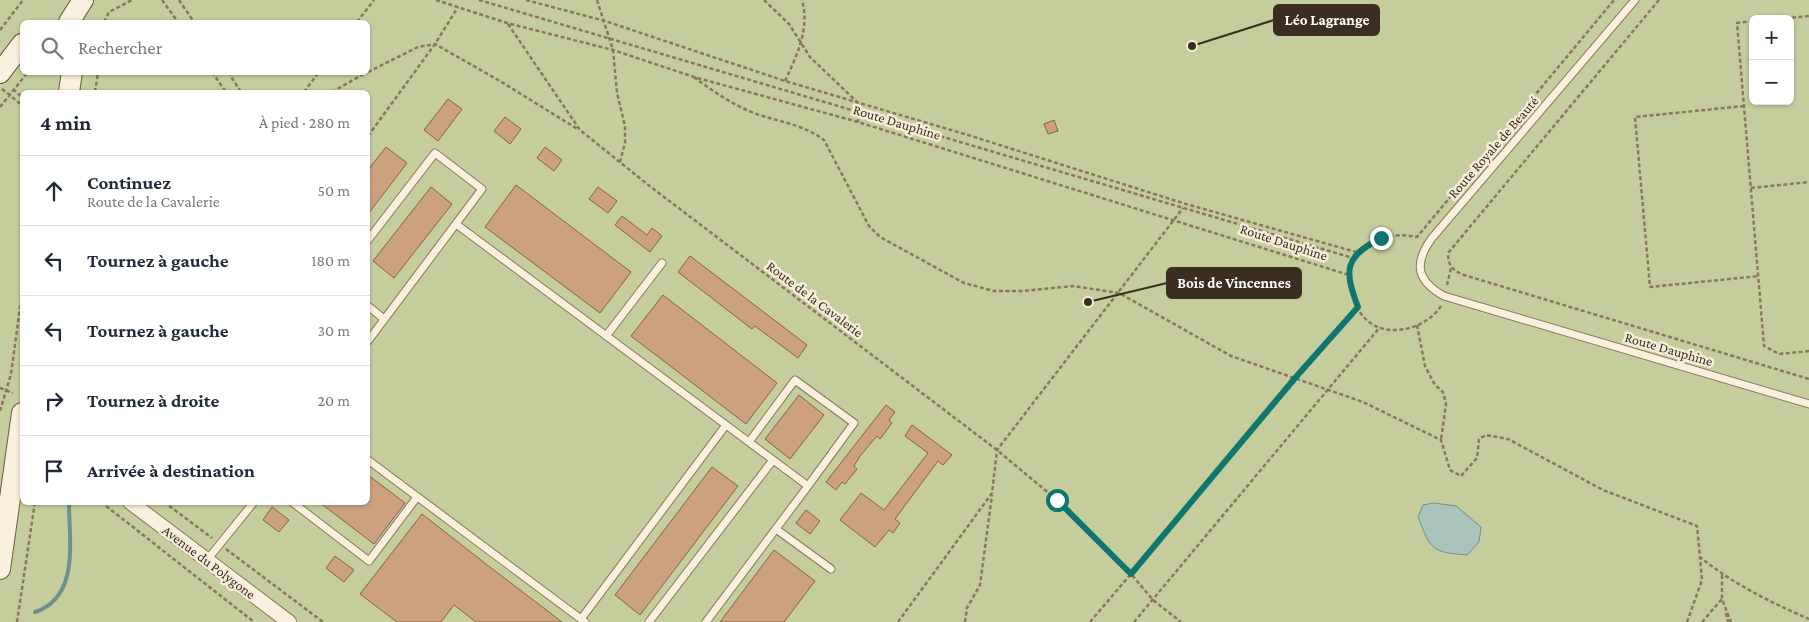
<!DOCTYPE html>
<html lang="fr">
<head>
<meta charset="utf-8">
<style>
  :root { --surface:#fff; --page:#f2f2f3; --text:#1f2937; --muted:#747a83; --line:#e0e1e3 }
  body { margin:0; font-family:"Crimson Pro",serif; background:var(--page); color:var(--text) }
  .controls { position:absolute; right:15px; top:15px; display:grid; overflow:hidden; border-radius:8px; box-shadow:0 1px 4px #0004 }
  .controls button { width:45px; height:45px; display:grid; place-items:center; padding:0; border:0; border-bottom:1px solid var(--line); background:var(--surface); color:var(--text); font:25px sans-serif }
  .stop { position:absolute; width:15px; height:15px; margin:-11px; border:4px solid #0f766e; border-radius:50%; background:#fff }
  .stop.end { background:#0f766e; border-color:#fff; box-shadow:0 1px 5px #0008 }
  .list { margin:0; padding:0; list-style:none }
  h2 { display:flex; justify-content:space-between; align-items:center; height:65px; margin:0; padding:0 20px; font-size:21px }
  h2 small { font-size:16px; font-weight:400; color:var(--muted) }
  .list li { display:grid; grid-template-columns:32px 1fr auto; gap:15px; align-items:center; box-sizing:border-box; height:70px; padding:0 20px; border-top:1px solid var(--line) }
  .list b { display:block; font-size:19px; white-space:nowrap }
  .list p { margin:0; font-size:16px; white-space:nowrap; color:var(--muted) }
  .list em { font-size:16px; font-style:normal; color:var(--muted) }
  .icon { flex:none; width:28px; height:28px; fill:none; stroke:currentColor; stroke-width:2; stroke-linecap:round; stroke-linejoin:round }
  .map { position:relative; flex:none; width:1809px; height:622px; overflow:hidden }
  .search { position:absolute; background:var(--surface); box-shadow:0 1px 4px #0004; left:20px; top:20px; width:350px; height:55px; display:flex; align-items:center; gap:12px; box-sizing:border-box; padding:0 18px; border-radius:8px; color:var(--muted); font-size:19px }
  .panel { position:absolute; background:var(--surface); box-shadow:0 1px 4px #0004; left:20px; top:90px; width:350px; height:415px; border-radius:8px }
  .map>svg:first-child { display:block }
</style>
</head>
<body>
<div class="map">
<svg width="1809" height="622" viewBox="0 0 1809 622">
  <rect width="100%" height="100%" fill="#eee4c9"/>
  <path fill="#c6cd9d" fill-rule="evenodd" d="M0 0H1809V622H0ZM1753 19H1790V101H1753ZM22 22H368V72H22ZM22 92H368V502H22Z"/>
  <path fill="#aac3bc" stroke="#70918a" d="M1434 503 1456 506 1481 527 1479 542 1467 555C1431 552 1431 550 1418 517L1423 505Z"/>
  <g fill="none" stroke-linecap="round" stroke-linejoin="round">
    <path stroke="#70918a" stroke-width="4" d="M35 612C80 597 69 541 69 502"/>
  </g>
  <path fill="#cca180" stroke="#8a6144" d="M448 99 462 109 438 141 424 130Z
    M505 117 521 129 510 144 494 131Z
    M1054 120 1058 131 1048 134 1044 124Z
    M386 147 407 163 368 214V170Z
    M545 147 562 160 554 171 537 158Z
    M516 185 631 272 600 313 485 227Z
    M431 187 452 204 394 278 373 261Z
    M598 187 617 201 608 213 589 199Z
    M622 216 647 235 652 228 662 236 650 252 615 225Z
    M690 256 807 345 798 358 755 326 752 329 678 272Z
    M663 295 777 383 746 424 631 336Z
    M799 395 824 415 790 459 765 439Z
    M886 405 895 412 889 420 892 423 880 439 877 436 860 456 854 466 857 469 845 484 842 482 836 490 826 482Z
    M912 425 952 455 943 465 938 461 895 519 900 523 893 533 889 530 875 547 840 520 861 493 884 510 928 453 905 436Z
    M712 467 738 486 640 615 615 595Z
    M368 475 405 503 374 544 319 502H368Z
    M272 507 289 520 279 532 263 520Z
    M806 510 820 521 810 534 796 523Z
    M422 514 486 564 562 622H476L454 605 441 622H397L360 594Z
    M774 550 815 581 784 622H720Z
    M335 556 354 570 344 582 326 568Z"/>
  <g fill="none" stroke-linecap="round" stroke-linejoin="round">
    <g stroke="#8b775e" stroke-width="9">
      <path id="lane" d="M1635 0 1432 238C1413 264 1417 281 1444 296L1809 404
        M456 224 808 486 706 622
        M368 240 435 153 482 189 368 341
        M368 306 384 319
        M606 336 662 263
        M749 442 795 380 854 423 808 486
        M368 460 585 622
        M292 502 369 561 417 497
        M776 529 831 569
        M207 560 254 502
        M581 619 726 425
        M649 622 773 460"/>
    </g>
    <g stroke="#8b775e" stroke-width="16">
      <path id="street" d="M130 502 289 622"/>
    </g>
    <g stroke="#6d5841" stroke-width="22">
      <path id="secondary" d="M69 22 83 0
        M0 73 22 44
        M69 92 72 72
        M0 569 22 413"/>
    </g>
    <path stroke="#8b775e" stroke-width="2.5" stroke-dasharray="4 2.5" stroke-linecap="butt" d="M162 0 178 22
      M179 0 194 22
      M436 0 507 23 613 50 694 77 858 122 1349 275
      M479 0 1353 258
      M526 0 605 21 785 81 968 135 1186 204 1356 252
      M597 0 613 50 617 93 625 126V143L620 162
      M764 0 789 24 810 57 857 102 858 122
      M1659 0 1448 253C1448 265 1452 270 1464 275L1809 379
      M1779 19 1809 16
      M1753 21 1737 23 1764 346 1779 354 1809 351
      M104 22 109 12 132 0
      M357 22 374 0
      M508 24 580 130 647 184 997 450 1057 500 1131 574 1153 600 1181 622
      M0 30 23 0
      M212 72 226 92
      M228 72 241 92
      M368 72 418 47 435 44 500 81 579 130
      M694 77C711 90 729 102 749 111 775 122 802 123 824 140L869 226 880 237 964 283 994 291H1023L1073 286 1119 293 1231 356 1363 402 1441 440 1450 470 1461 476 1477 458 1479 439 1486 435 1508 439 1603 490 1697 526 1700 557C1733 584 1770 602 1809 619
      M785 81C797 55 810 29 802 0
      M2 89 22 105
      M13 89 22 97
      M95 92 98 72
      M304 92 319 72
      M332 92 367 72
      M1744 106 1635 117 1650 287 1759 276
      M0 107 28 72
      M368 136 435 44 458 7
      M1751 188 1809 182
      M1447 285 1451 268
      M1441 306C1428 327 1391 339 1369 322 1349 306 1345 274 1356 252 1379 238 1390 232 1417 237L1614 0
      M1417 325 1425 366 1435 385 1443 392 1446 404 1441 440
      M0 388 13 393
      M0 411 11 374 22 293
      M101 502 254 622
      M164 502 212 538
      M226 549 323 622
      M1722 575V599L1731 622
      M1726 613 1728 622
      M17 622 35 502
      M898 622 992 493 997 450 1183 208
      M965 622 967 608 980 585 992 495
      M1090 622 1358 307
      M1134 622 1380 327
      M1687 622 1702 580 1700 558
      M1702 622 1722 599"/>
    <use href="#lane" stroke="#f9f1dd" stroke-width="7"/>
    <use href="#street" stroke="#f9f1dd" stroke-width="14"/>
    <use href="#secondary" stroke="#f9f1dd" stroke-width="20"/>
  </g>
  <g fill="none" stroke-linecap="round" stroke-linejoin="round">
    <path stroke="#0f766e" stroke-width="6" d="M1057 500 1131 574 1295 378 1358 307C1344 270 1344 257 1381 238"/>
  </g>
  <g text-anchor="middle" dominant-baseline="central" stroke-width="5" stroke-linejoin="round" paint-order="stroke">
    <g font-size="14" fill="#3b2e21" stroke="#f6eed9">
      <text transform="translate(897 122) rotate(17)">Route Dauphine</text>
      <text transform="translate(1493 147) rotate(-49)">Route Royale de Beauté</text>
      <text transform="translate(1284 242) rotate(18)">Route Dauphine</text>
      <text transform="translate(815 299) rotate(37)">Route de la Cavalerie</text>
      <text transform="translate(1669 349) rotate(16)">Route Dauphine</text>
      <text transform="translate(209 562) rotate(37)">Avenue du Polygone</text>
    </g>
  </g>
  <path fill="none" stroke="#3b2e21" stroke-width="2" d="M1192 46L1274 20M1088 302L1167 283"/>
  <g fill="#3b2e21" stroke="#f6eed9" stroke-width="2">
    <circle cx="1192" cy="46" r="5"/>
    <circle cx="1088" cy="302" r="5"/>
  </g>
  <g fill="#3b2e21" stroke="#3b2e21" stroke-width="2">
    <rect x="1274" y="5" width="105" height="30" rx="5"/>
    <rect x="1167" y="268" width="134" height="30" rx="5"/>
  </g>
  <g font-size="15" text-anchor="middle" font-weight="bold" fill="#fff">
    <text x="1327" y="25">Léo Lagrange</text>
    <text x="1234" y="288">Bois de Vincennes</text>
  </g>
</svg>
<div class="controls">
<button>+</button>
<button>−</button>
</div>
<div class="stop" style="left:1057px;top:500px"></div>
<div class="stop end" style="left:1381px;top:238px"></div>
<div class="search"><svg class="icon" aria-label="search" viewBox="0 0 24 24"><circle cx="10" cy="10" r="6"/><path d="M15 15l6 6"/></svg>Rechercher</div>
<section class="panel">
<h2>4 min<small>À pied · 280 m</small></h2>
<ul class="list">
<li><svg class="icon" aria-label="ahead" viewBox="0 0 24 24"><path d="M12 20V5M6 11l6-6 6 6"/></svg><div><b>Continuez</b><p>Route de la Cavalerie</p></div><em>50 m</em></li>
<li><svg class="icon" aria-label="left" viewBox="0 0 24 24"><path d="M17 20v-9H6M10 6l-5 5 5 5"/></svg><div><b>Tournez à gauche</b></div><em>180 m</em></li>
<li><svg class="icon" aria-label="left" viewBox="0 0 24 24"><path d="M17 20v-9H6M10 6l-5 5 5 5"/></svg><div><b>Tournez à gauche</b></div><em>30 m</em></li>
<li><svg class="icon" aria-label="right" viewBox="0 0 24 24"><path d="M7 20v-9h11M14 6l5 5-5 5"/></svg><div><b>Tournez à droite</b></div><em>20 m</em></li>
<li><svg class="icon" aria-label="arrive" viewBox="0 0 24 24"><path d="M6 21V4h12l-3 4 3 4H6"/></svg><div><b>Arrivée à destination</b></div></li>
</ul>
</section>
</div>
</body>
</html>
